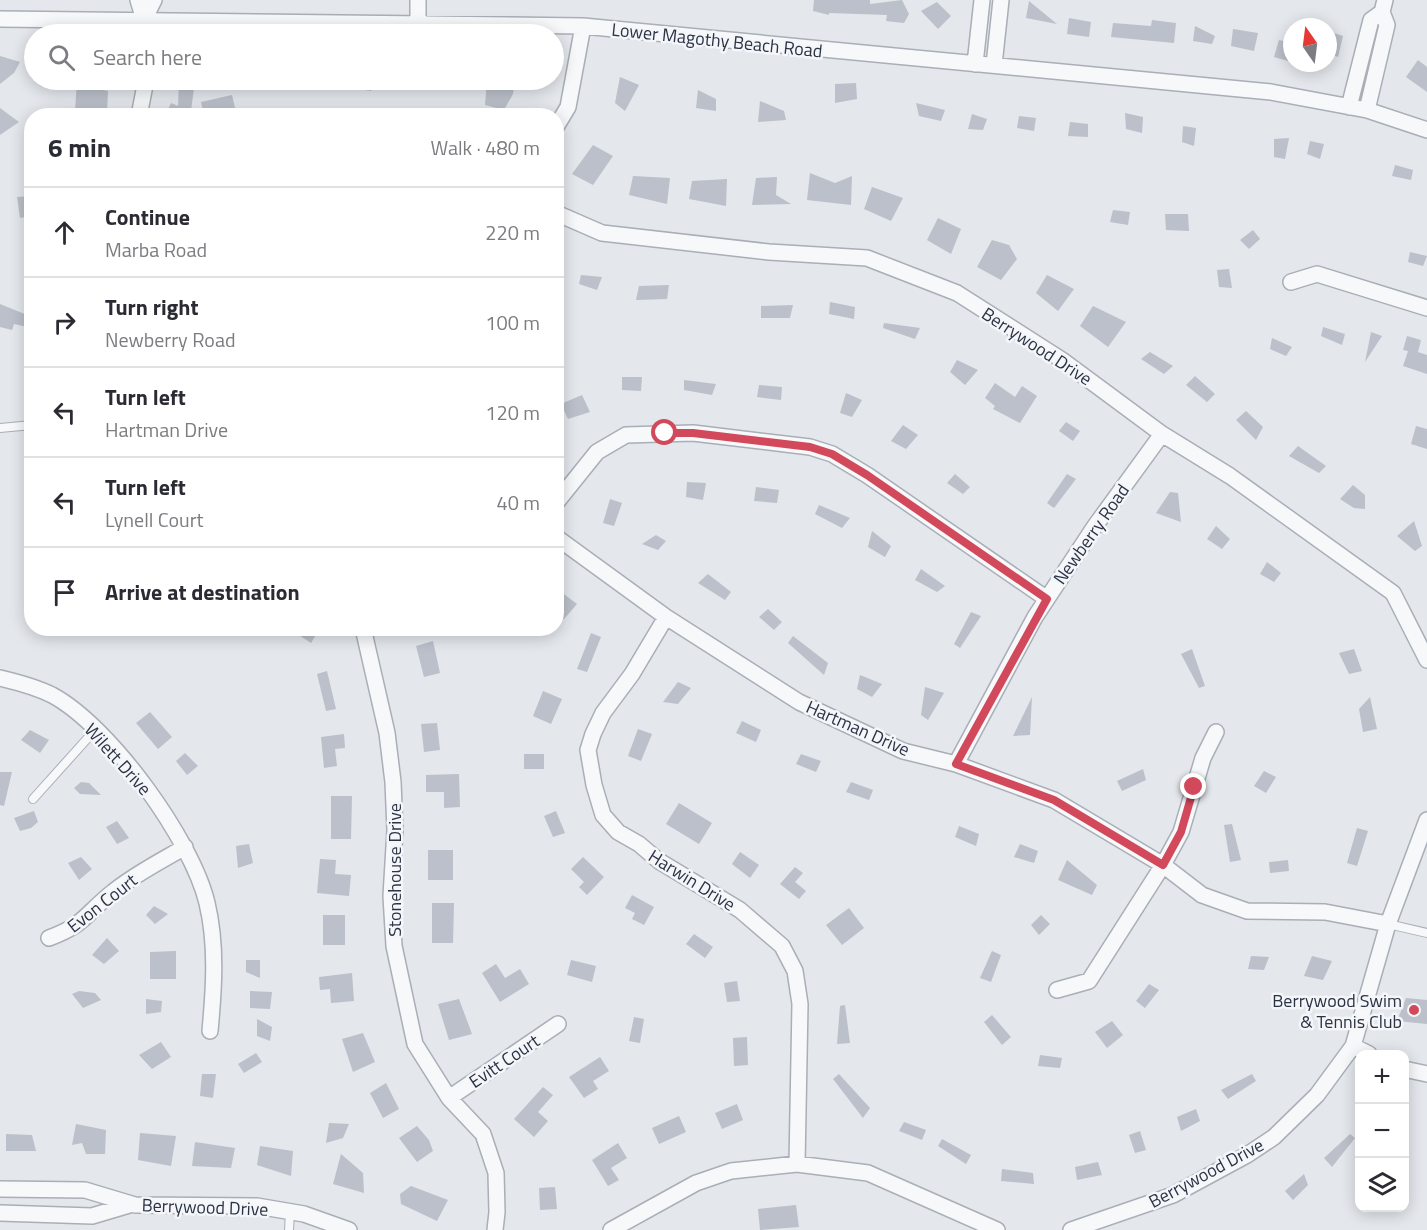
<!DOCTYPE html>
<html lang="en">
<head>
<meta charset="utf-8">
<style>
  :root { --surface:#fff; --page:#f7f7f7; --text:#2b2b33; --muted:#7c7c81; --line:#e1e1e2 }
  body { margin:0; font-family:"Titillium Web",sans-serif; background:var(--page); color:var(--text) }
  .controls { position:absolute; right:18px; bottom:18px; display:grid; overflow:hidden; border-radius:12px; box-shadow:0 3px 15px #0003 }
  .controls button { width:54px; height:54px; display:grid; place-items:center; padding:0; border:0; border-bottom:2px solid var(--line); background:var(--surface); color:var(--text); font:30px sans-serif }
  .compass { position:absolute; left:1283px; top:18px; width:54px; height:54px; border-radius:50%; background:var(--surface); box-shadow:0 3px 15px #0003; rotate:346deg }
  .stop { position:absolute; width:18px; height:18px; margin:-14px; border:4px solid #d1495b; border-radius:50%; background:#fff }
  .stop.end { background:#d1495b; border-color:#fff; box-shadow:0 2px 6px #0008 }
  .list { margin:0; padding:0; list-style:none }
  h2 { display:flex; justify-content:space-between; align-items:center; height:78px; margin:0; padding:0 24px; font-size:26px }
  h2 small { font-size:20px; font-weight:400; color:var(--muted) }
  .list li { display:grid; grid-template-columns:39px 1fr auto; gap:18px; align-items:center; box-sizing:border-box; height:90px; padding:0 24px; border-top:2px solid var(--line) }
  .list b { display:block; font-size:22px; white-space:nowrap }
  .list p { margin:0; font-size:20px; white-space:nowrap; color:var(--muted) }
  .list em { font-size:20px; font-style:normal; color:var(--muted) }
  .icon { flex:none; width:33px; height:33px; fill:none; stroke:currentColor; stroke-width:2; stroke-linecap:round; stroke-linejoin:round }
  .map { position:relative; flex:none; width:1427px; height:1230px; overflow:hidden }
  .search { position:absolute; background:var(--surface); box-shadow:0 3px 15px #0003; left:24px; top:24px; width:540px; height:66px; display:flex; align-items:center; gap:15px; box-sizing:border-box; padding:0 21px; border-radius:33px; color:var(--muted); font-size:22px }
  .panel { position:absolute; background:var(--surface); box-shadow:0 3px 15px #0003; left:24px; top:108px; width:540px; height:528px; border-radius:24px }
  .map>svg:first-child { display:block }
</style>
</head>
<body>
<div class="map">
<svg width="1427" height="1230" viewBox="0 0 1427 1230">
  <rect width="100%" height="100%" fill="#e4e7ec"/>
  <path fill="#bbc0ca" d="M814 0H870V4L902 0 909 14 904 23 886 21 887 15 829 13V15L813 11Z
    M1029 1 1057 24 1026 18Z
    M937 2 951 16 938 29 921 11Z
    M1069 18 1091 22 1089 37 1067 34Z
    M1152 20 1176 23 1174 43 1111 37 1113 23 1151 26Z
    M1195 26 1215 36 1212 44 1193 41Z
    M1233 29 1258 33 1254 51 1231 46Z
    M1328 31 1343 36 1338 57 1328 53Z
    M1279 40 1289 42 1288 61 1274 57Z
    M0 56 20 62 14 73 0 84Z
    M1418 60 1427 67V92L1406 77Z
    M620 77 639 85 625 111 615 103Z
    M77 80H104L103 90 108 91 107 113 75 111Z
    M179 80H195L191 111 201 116H165L171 103 178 106Z
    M337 80H374L371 91 337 85Z
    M487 80H515L513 94 504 110 485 105Z
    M856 83 857 99 835 103V84Z
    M698 90 716 99V111L696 108Z
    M232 95 237 116H204L201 102Z
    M760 101 784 111 786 120 758 122Z
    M916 103 945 110 941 121 919 116Z
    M0 108 19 122 0 135Z
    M1125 113 1143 117 1142 133 1126 129Z
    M972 114 987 119 983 130 968 129Z
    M1019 116 1036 118 1034 131 1017 128Z
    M1070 122 1088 124V137L1068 136Z
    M1183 126 1196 128 1194 146 1182 142Z
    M1289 138 1285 159 1274 157V139Z
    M1310 141 1324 144 1320 159 1307 154Z
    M593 145 613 156 593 185 572 174Z
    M1395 165 1413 170 1411 180 1392 176Z
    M810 173 835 183 852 176 851 205 807 200Z
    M633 176 670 178 667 204 629 195Z
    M777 177 776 195 791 204 752 205 756 178Z
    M727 179 726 206 689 199 692 181Z
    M872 187 903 198 891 221 864 209Z
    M32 196V216L20 218 17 197Z
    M1113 210 1130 212 1128 225 1110 222Z
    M1165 214H1188L1189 231 1166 230Z
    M938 218 961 229 951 254 927 240Z
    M1253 230 1260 239 1249 249 1240 240Z
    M992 240 1009 245 1017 259 1001 280 977 267Z
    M1410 252 1427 256 1423 266 1408 262Z
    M1229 269 1232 288 1219 287 1217 270Z
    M581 275 602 277 597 290 579 284Z
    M1047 275 1074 289 1058 311 1036 293Z
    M669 285 667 299 636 300 639 286Z
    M830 302 855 307 854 319 829 314Z
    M0 304 32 317V328L14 324 12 330 0 327Z
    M793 305 790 318H761V306Z
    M1093 306 1126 322 1108 347 1080 326Z
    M884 323 920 328 915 339 883 328Z
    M1323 327 1345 334 1342 345 1321 336Z
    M1371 332 1382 336 1365 362Z
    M1407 336 1421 340 1418 352 1427 355V374L1403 366 1408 351 1403 350Z
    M1272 338 1292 347 1286 356 1270 349Z
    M1150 352 1173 366 1164 374 1141 359Z
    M957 360 978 370 965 385 950 372Z
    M1195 376 1215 394 1207 402 1186 385Z
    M622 377H642L641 391 622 390Z
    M684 380 716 384 712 395 684 390Z
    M995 383 1015 397 1022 386 1037 396 1020 423 993 409 995 406 985 398Z
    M759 385 782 387 781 400 757 397Z
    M846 393 862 400 852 417 840 413Z
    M582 395 590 412 568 419 561 404Z
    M1246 411 1263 427 1256 440 1236 420Z
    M1066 422 1080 431 1073 441 1059 431Z
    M903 425 918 435 906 449 891 441Z
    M1416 426 1427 429V449L1411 444Z
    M1298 446 1326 466 1319 473 1289 456Z
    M955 474 970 487 963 494 947 483Z
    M1067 474 1076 479 1054 508 1047 503Z
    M687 482 706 483 703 500 686 497Z
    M1353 485 1365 495V509L1354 508 1340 499Z
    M756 487 779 490 777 503 754 501Z
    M1170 492 1178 493 1181 522 1156 513Z
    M610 499 622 503 614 526 603 523Z
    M819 505 850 518 842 528 815 514Z
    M1414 521 1422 546 1415 551 1397 536Z
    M1216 526 1230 539 1222 549 1207 539Z
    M872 531 891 546 885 557 868 547Z
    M656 535 666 541 658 550 642 544Z
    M1267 562 1281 573 1274 582 1260 574Z
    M921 569 945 586 937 592 915 580Z
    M708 574 731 592 725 600 698 583Z
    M556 588 577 604 564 619 556 614Z
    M768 609 782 622 774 630 759 617Z
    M971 612 981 616 960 648 954 644Z
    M288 628H309L317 633 311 643Z
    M591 633 601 637 587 672 577 669Z
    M793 636 828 663 824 675 788 643Z
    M433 641 440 673 424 677 416 646Z
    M1192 649 1205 686 1199 688 1181 654Z
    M1354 649 1362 671 1349 674 1339 653Z
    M327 671 336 709 326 711 317 674Z
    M860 675 882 684 872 697 857 689Z
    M678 682 691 688 678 704 663 702Z
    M925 687 944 693 928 720 921 715Z
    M543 691 562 699 551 724 533 716Z
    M1032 697 1030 735 1013 736Z
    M1370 697 1377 729 1363 732 1359 709Z
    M150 712 172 737 158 749 136 723Z
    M742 721 761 730 756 742 736 733Z
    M437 723 440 750 424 752 421 724Z
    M638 729 652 734 641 761 628 756Z
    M30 730 49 740 40 753 21 740Z
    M344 734 345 748 335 749 337 766 324 768 321 737Z
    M185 753 198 766 187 775 176 761Z
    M524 754H544V769H524Z
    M801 754 821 761 816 772 796 764Z
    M1143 769 1146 780 1122 791 1117 781Z
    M1264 771 1276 777 1266 793 1254 786Z
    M0 772H12L4 806 0 805Z
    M459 774 460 807 444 808V792H426V775Z
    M81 782 89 783 101 795 80 794 74 788Z
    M851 782 873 790 869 800 846 792Z
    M331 796H352L351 839H331Z
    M679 803 712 823 699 844 666 824Z
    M34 811 38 822 31 828 20 831 14 818Z
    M556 811 565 833 553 837 544 816Z
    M117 821 129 838 117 844 106 827Z
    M1232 824 1241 860 1230 862 1224 825Z
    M959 826 979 834 976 846 955 837Z
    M1357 828 1368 831 1357 866 1347 863Z
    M249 844 253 863 238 868 236 846Z
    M1020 844 1038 851 1034 863 1014 857Z
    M428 850H453V880H428Z
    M740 852 759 865 750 878 732 864Z
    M81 857 92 869 79 880 68 863Z
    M583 857 604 877 587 895 579 887 584 882 571 869Z
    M320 859 336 860 335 874 351 875 349 896 317 893Z
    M1067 860 1097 885 1092 895 1058 880Z
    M1288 860 1289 871 1270 873 1269 862Z
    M795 867 803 873 795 882 806 891 799 899 780 884Z
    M632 895 654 907 644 925 632 919 635 913 625 908Z
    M432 903H454L453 943H432Z
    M154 906 168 914 155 924 146 915Z
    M849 908 864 928 842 945 826 925Z
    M323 915H345V945H323Z
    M1041 915 1050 924 1039 935 1031 925Z
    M694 934 713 947 705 958 686 944Z
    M107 938 119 951 104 964 92 955Z
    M176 951V979H150V952Z
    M992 951 1001 955 991 982 980 978Z
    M1251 956 1269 957 1264 970 1248 969Z
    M1312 956 1332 961 1323 980 1304 976Z
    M246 960H260V978L246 972Z
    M571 960 596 966 592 982 567 975Z
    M496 964 505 978 520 969 529 984 500 1002 482 973Z
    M352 973 354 1001 331 1003 330 989 320 990 319 977Z
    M737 981 740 1001 727 1002 724 983Z
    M1149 984 1159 990 1145 1008 1136 1001Z
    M79 991 95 993 101 1000 83 1008 72 994Z
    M250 991 272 992 270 1009 250 1008Z
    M1406 998 1427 1000V1024L1397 1021Z
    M146 999 162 1001 161 1012 146 1014Z
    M459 999 472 1034 449 1040 438 1004Z
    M845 1005 850 1043 837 1044 840 1006Z
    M992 1015 1011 1037 1002 1045 984 1022Z
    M634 1017 644 1019 640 1043 629 1041Z
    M257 1019 272 1027 270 1041 257 1036Z
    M1112 1021 1123 1035 1107 1048 1095 1032Z
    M363 1033 375 1062 353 1072 342 1039Z
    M747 1037 748 1065 734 1066 733 1038Z
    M161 1042 171 1057 152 1069 139 1055Z
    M256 1053 262 1062 244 1073 238 1064Z
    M1040 1055 1062 1058 1060 1068 1038 1066Z
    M600 1057 609 1071 593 1081 598 1089 584 1098 569 1077Z
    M202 1074H216L213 1098 200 1096Z
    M839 1074 870 1108 863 1118 833 1079Z
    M1252 1074 1256 1081 1228 1099 1221 1090Z
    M386 1083 399 1109 383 1118 370 1093Z
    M543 1087 553 1095 538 1112 548 1121 534 1137 514 1119Z
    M737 1104 743 1120 722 1129 715 1113Z
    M1196 1109 1200 1121 1181 1131 1177 1117Z
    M679 1116 686 1132 659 1144 652 1128Z
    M904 1122 926 1130 922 1140 899 1131Z
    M329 1123 349 1124 343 1138 326 1143Z
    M76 1124 106 1130 105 1154H86L82 1143 72 1145Z
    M417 1126 429 1140 433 1151 417 1162 399 1138Z
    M1140 1131 1146 1150 1135 1153 1129 1135Z
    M140 1133 176 1136 171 1166 138 1160Z
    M6 1134 32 1135 36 1151H6Z
    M1350 1134 1355 1138 1332 1167 1324 1158Z
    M942 1139 971 1155 966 1164 938 1146Z
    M195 1142 235 1148 231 1168 192 1166Z
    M618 1143 627 1158 611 1168 619 1180 608 1186 592 1160Z
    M260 1146 293 1151 291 1176 257 1165Z
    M341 1154 363 1173 364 1193 333 1184Z
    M1098 1162 1102 1175 1077 1180 1075 1167Z
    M1002 1169 1033 1173 1034 1184 1001 1181Z
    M1304 1174 1308 1185 1293 1200 1285 1191Z
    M411 1186 448 1200 437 1221 401 1204 400 1194Z
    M555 1187 557 1209 540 1210 539 1188Z
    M796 1205 799 1227 760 1230 758 1209Z"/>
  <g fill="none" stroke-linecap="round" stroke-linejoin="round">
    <g stroke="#a9aeb7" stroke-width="10">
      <path id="service" d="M0 428 32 425
        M33 799 95 730
        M1388 924 1427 933
        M289 1230 290 1212"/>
    </g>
    <g stroke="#a9aeb7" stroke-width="18">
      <path id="minor" d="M138 0 144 20 145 34
        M0 19 583 26 1271 92 1367 110 1427 130
        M144 20 154 0
        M418 22V0
        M975 64 982 0
        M994 65 1001 0
        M1349 107 1371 20 1382 12
        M1367 110 1387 25 1382 12 1385 0
        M139 116 146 80
        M556 127 568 107 583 26
        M556 213 602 233 769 252 867 258 957 293 1062 360 1162 434 1230 476 1393 593 1427 660
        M1291 282 1317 274 1427 308
        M556 503 597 452 626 435 693 433 810 447 832 454 867 475 1047 599
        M556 537 666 617 799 702 903 751 956 764 1054 800 1163 865 1202 895 1247 911 1325 912 1388 924
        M666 617 632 674 603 713 593 734 588 750 594 785 603 815 618 832 639 844 659 861 740 910 782 946 795 971 800 1004 797 1164
        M363 628 387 733 393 782 395 830 391 896 394 946 415 1044 449 1098 483 1134 496 1173 497 1212 495 1230
        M0 678C17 682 36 687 52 695 110 726 192 840 207 903 217 945 214 988 210 1031
        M956 764 1035 617 1095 526 1162 434
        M49 938C85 925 86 913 113 892 135 874 161 861 185 847
        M1057 990 1089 981 1163 865 1181 832 1203 758 1216 732
        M1353 1046 1369 1054
        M1404 1069 1427 1074
        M449 1098 558 1024
        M0 1189 85 1190 135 1205 257 1206 304 1214 349 1230
        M0 1213 92 1216 129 1205
        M611 1230 696 1183 731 1171 797 1164 868 1173 997 1230
        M1071 1230 1173 1195 1247 1155 1274 1137 1317 1095 1353 1046 1388 924 1427 820"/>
    </g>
    <use href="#service" stroke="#f7f8fa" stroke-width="8"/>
    <use href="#minor" stroke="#f7f8fa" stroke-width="15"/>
  </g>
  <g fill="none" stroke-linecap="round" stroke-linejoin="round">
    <path stroke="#d1495b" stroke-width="8" d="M665 433H693L810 447 832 454 867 475 1047 599 956 764 1054 800 1163 865 1181 832 1194 787"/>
  </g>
  <circle fill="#d1495b" stroke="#f4f6f9" stroke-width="2" cx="1414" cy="1010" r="6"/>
  <g text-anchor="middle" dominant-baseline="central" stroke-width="5" stroke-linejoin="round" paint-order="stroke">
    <g font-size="18" fill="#2b3445" stroke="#f4f6f9">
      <text transform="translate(717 40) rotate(6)">Lower Magothy Beach Road</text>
      <text transform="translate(1037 346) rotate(33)">Berrywood Drive</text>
      <text transform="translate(1091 534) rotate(-55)">Newberry Road</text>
      <text transform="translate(858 728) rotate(24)">Hartman Drive</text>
      <text transform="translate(118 759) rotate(48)">Wilett Drive</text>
      <text transform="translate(394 870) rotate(-90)">Stonehouse Drive</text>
      <text transform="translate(692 880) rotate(32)">Harwin Drive</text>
      <text transform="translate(102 903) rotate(-38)">Evon Court</text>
      <text transform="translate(504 1061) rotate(-34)">Evitt Court</text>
      <text transform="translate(1206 1173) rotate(-28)">Berrywood Drive</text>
      <text transform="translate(205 1207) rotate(2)">Berrywood Drive</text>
    </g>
    <g font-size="18" fill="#2b3445" stroke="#f4f6f9" text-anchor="end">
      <text x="1402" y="1000">Berrywood Swim<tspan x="1402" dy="21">&amp; Tennis Club</tspan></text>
    </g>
  </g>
</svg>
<div class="controls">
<button>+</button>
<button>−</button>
<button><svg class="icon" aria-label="layers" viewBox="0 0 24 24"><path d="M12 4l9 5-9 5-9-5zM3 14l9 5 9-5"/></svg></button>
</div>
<svg class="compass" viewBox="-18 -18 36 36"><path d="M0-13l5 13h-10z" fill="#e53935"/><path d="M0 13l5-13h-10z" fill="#7c7c81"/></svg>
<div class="stop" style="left:665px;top:433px"></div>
<div class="stop end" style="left:1194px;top:787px"></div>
<div class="search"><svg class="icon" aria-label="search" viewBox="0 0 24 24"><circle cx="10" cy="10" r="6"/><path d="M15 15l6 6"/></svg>Search here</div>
<section class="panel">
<h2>6 min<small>Walk · 480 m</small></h2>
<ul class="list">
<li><svg class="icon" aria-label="ahead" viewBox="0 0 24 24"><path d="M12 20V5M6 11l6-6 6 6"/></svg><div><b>Continue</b><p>Marba Road</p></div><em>220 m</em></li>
<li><svg class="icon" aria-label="right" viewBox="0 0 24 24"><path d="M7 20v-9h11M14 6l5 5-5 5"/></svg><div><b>Turn right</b><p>Newberry Road</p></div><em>100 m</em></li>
<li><svg class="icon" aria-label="left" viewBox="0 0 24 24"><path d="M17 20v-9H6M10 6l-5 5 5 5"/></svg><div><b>Turn left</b><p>Hartman Drive</p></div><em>120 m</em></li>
<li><svg class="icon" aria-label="left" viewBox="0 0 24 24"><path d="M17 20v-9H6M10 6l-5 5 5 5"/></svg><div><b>Turn left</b><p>Lynell Court</p></div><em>40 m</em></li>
<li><svg class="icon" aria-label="arrive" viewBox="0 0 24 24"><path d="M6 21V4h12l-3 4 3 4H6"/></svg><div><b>Arrive at destination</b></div></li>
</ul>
</section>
</div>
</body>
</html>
